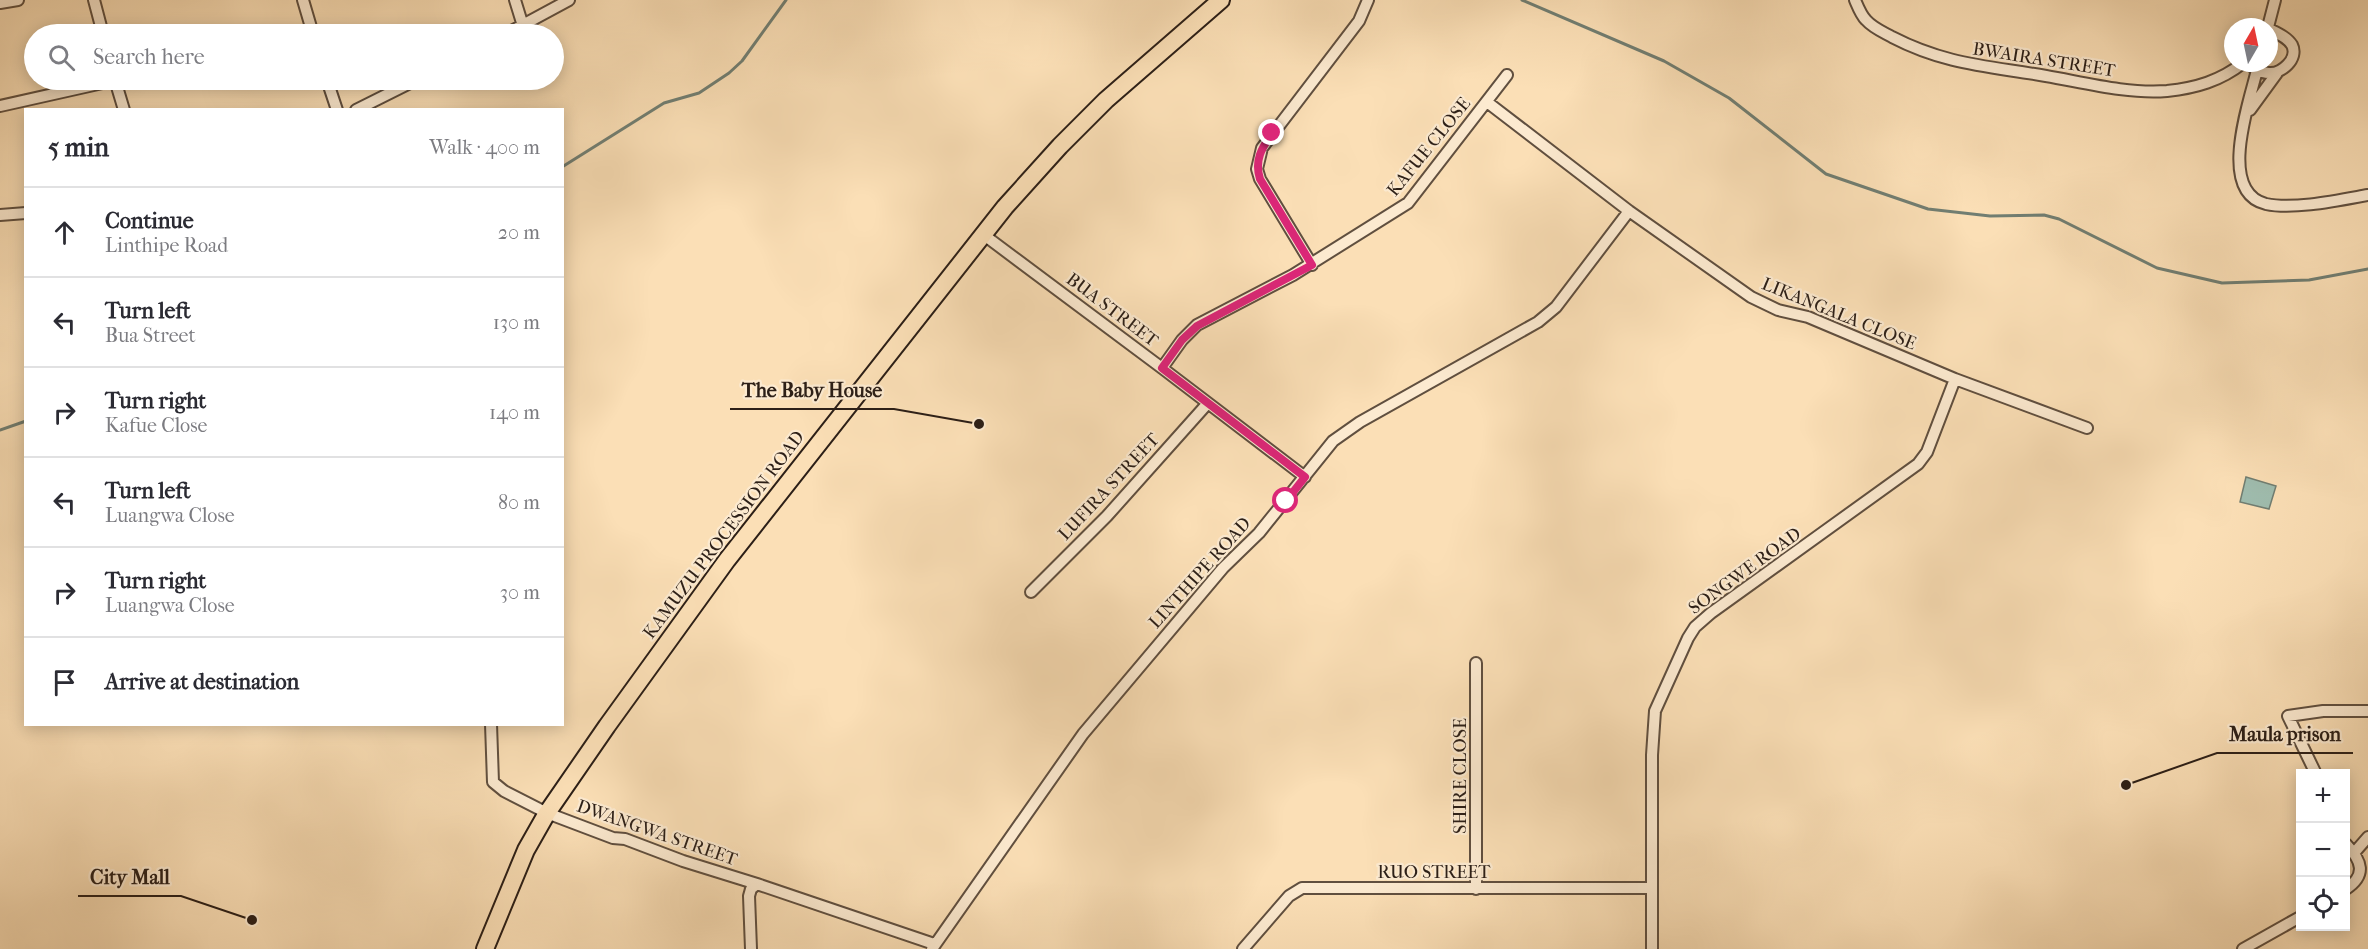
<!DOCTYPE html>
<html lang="en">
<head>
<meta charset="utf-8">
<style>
  :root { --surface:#fff; --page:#f7f7f7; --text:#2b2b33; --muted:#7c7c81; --line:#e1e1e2 }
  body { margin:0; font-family:"IM FELL French Canon",serif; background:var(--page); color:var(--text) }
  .controls { position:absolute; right:18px; bottom:18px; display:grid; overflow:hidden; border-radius:0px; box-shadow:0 3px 15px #0003 }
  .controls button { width:54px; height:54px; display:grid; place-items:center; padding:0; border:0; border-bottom:2px solid var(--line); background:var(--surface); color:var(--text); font:30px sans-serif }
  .compass { position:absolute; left:2224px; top:18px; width:54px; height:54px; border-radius:50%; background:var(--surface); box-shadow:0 3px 15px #0003; rotate:9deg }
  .stop { position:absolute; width:18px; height:18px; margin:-14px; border:4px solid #db2777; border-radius:50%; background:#fff }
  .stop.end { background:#db2777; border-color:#fff; box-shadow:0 2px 6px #0008 }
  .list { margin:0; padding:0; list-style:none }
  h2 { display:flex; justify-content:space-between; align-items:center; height:78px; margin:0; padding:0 24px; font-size:26px }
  h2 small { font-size:20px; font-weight:400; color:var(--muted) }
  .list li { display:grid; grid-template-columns:39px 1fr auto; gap:18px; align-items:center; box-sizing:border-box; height:90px; padding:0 24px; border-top:2px solid var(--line) }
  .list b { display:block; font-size:22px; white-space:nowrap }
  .list p { margin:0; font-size:20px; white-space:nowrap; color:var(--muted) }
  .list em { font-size:20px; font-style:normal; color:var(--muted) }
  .icon { flex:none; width:33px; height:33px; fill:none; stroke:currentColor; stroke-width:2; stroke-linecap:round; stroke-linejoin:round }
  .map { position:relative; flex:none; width:2368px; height:949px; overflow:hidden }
  .search { position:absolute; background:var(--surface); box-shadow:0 3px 15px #0003; left:24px; top:24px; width:540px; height:66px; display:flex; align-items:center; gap:15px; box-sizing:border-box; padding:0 21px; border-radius:33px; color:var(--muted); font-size:22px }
  .panel { position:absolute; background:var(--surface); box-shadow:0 3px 15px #0003; left:24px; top:108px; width:540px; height:618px; border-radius:0px }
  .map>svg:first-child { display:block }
</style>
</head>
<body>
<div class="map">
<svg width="2368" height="949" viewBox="0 0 2368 949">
  <rect width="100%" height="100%" fill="#fbdfb6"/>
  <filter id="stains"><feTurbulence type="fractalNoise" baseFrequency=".00333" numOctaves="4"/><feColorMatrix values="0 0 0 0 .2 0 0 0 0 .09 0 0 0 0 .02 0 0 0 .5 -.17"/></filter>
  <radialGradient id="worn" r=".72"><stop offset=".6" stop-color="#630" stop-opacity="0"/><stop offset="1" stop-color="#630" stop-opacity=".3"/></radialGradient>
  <path fill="#9fbdaf" stroke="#717e72" stroke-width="1.5" d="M2246 477 2276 486 2269 509 2240 502Z"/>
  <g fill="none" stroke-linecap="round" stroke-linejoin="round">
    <path stroke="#717e72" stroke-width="3" d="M1522 0 1664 61 1729 98 1826 174 1928 209 1990 216 2044 215 2059 219 2157 268 2222 283 2309 280 2368 269
      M562 167 664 103 699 93 729 73 742 61 786 0
      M0 430 26 421"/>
    <g stroke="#604f3f" stroke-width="14">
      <path id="minor" d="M94 0 103 34
        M303 0 313 34
        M515 0 523 26
        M1855 0C1858 7 1861 15 1866 20 1873 28 1883 32 1892 37 1946 65 1989 66 2046 76 2086 83 2127 94 2167 91 2196 88 2220 81 2243 63
        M0 3 18 0
        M2268 27 2275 0
        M506 34 569 0
        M2248 63C2254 68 2260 73 2269 73 2281 74 2299 59 2292 45 2287 37 2277 33 2269 29
        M2257 70C2249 103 2217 192 2266 204 2294 210 2340 200 2368 195
        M115 80 124 110
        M327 80 337 110
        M1487 102 1629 211 1751 297 1778 310 1808 317 1955 379 2087 428
        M0 106 116 80
        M356 110 416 80
        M2250 110 2277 73
        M0 215 26 213
        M984 235 1162 368 1305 477
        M1312 265 1260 179 1257 169 1262 148 1359 21 1368 0
        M1162 368 1182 340 1197 325 1293 275 1408 203 1507 75
        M1031 592 1107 516 1208 403
        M491 724 493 782 504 791 547 813 613 838 625 839 683 861 757 884
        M2316 774 2288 716 2323 711H2368
        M2346 844C2362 861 2367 875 2346 889
        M2354 853 2368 837
        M1476 889V663
        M751 949 749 896 751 889 757 884 934 944
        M932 949 1083 734 1223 568 1259 533 1333 441 1360 422 1538 322 1556 307 1629 211
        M1243 949 1289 896 1302 888H1651
        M1652 949V755L1655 711 1688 638 1695 627 1711 613 1918 464 1927 452 1955 379
        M2243 949 2300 917"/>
    </g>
    <g stroke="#2c1f17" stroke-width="20">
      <path id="trunk" d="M485 949 526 850 547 813 607 726 727 560 1005 207 1060 146 1106 100 1221 0"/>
    </g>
    <use href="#minor" stroke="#fcead0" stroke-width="10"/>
    <use href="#trunk" stroke="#fbdfb6" stroke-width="16"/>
  </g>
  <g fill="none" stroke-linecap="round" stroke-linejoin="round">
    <path stroke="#db2777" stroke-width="8" d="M1272 133C1262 148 1254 160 1260 179L1312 265 1197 326 1182 340 1162 368 1305 477 1286 501"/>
  </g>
  <g text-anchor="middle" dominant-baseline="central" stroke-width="4.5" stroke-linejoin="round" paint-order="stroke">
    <g font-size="18" fill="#2c1f17" stroke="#fcead0">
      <text transform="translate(2044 60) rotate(9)">BWAIRA STREET</text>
      <text transform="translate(1429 147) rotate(-51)">KAFUE CLOSE</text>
      <text transform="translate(1112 310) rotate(37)">BUA STREET</text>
      <text transform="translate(1839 314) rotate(22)">LIKANGALA CLOSE</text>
      <text transform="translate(1109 487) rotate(-47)">LUFIRA STREET</text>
      <text transform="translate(724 535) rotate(-53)">KAMUZU PROCESSION ROAD</text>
      <text transform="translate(1745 571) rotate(-36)">SONGWE ROAD</text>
      <text transform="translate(1200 573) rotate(-48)">LINTHIPE ROAD</text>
      <text transform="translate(1460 776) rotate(-90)">SHIRE CLOSE</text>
      <text transform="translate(657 833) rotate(19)">DWANGWA STREET</text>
      <text x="1434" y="872">RUO STREET</text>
    </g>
  </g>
  <path fill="none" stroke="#2c1f17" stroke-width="2" d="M979 424L894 409H730M2126 785L2217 753H2353M252 920L181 896H78"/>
  <g fill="#2c1f17" stroke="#fcead0" stroke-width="2">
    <circle cx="979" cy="424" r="6"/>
    <circle cx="2126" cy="785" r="6"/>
    <circle cx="252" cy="920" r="6"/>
  </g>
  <g font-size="20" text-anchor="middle" font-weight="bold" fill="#2c1f17" stroke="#fcead0" stroke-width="4.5" stroke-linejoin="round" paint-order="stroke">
    <text x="812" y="397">The Baby House</text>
    <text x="2285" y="741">Maula prison</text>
    <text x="130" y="884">City Mall</text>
  </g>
  <rect width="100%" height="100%" filter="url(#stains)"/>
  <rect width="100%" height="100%" fill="url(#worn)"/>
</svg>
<div class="controls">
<button>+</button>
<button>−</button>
<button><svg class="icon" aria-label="locate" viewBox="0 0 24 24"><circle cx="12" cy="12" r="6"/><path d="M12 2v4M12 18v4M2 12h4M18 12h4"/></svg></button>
</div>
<svg class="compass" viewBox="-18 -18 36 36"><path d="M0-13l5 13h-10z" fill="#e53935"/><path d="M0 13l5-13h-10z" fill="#7c7c81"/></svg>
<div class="stop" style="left:1286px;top:501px"></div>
<div class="stop end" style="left:1272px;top:133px"></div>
<div class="search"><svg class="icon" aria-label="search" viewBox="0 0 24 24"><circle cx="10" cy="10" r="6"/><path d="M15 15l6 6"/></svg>Search here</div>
<section class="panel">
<h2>5 min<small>Walk · 400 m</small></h2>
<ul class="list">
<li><svg class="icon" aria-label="ahead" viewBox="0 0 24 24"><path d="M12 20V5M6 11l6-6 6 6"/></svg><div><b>Continue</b><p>Linthipe Road</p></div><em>20 m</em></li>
<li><svg class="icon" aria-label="left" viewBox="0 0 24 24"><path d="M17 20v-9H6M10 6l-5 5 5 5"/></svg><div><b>Turn left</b><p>Bua Street</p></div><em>130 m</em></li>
<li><svg class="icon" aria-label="right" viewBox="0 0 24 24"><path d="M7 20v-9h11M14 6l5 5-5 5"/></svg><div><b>Turn right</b><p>Kafue Close</p></div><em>140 m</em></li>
<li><svg class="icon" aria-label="left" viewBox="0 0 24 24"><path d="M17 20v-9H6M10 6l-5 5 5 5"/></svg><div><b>Turn left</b><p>Luangwa Close</p></div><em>80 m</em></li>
<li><svg class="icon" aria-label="right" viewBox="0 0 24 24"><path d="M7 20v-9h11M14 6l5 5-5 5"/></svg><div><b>Turn right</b><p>Luangwa Close</p></div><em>30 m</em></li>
<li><svg class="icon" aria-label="arrive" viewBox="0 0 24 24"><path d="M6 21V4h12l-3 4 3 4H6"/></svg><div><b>Arrive at destination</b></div></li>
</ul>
</section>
</div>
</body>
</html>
